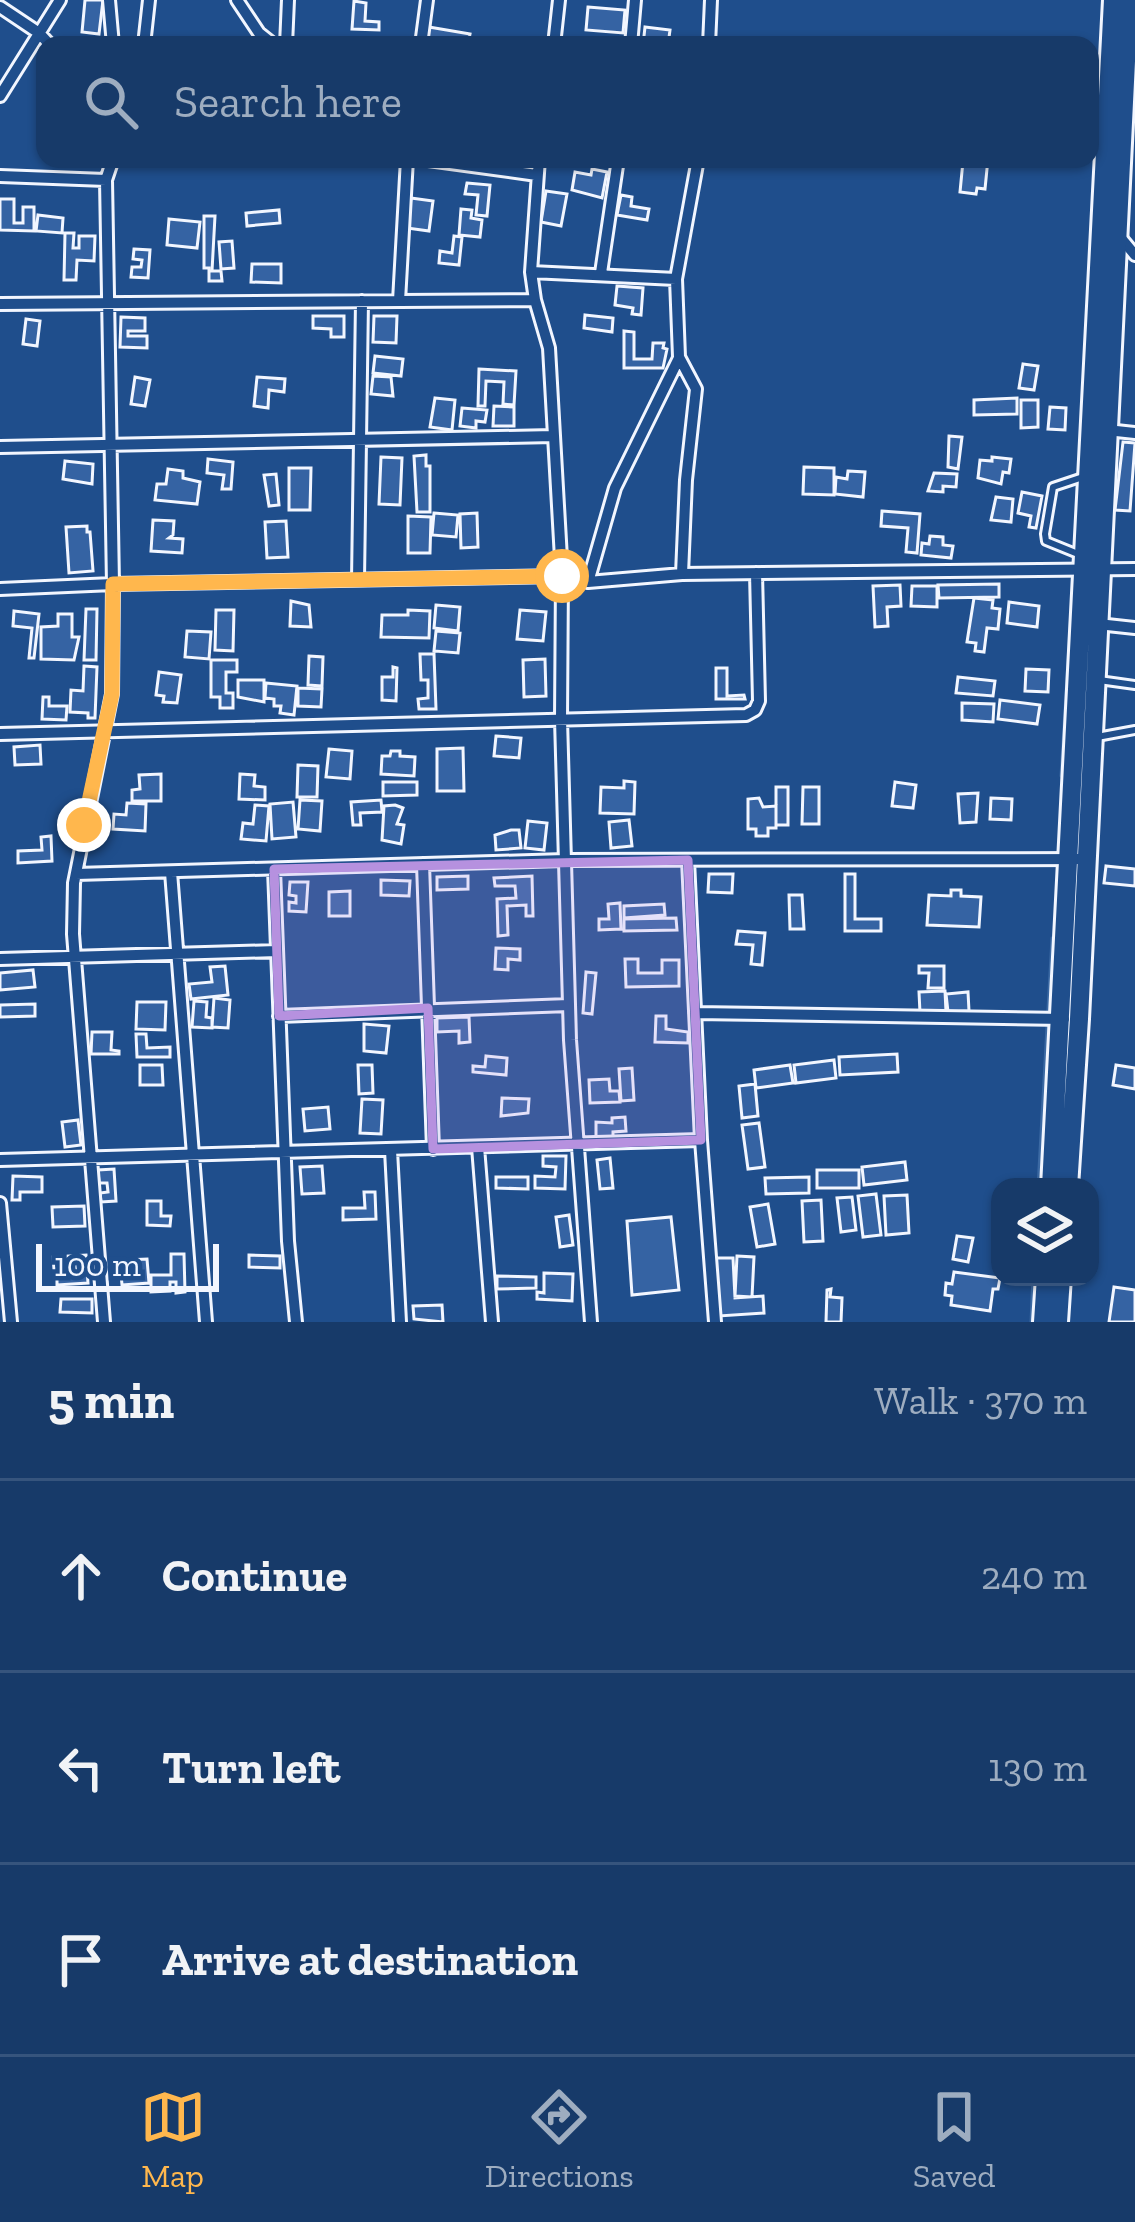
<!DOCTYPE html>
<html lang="en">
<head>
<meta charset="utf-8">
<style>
  :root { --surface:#173a69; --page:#20416f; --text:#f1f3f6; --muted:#9eadc0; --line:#36547d; --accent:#ffb74d }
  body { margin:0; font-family:"Zilla Slab",serif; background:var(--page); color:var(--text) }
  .controls { position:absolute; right:36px; bottom:36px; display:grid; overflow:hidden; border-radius:24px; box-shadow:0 3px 9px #0004 }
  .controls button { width:108px; height:108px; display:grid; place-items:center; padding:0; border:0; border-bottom:3px solid var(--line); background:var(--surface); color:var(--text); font:60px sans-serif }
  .scale { position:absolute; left:36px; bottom:30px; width:183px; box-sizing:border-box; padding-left:12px; border:6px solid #f2f6ff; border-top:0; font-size:33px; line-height:42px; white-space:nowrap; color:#f2f6ff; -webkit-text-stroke:9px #1f4e8c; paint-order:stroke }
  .stop { position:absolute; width:36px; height:36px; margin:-27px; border:9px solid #ffb74d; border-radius:50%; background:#fff }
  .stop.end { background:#ffb74d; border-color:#fff; box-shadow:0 3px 12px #0008 }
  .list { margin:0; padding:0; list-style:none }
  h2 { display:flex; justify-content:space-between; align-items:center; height:156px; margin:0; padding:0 48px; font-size:51px }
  h2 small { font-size:39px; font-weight:400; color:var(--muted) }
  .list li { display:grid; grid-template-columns:78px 1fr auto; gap:36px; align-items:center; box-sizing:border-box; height:192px; padding:0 48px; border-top:3px solid var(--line) }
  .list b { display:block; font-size:45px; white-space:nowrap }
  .list em { font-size:39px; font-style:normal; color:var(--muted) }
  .icon { flex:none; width:66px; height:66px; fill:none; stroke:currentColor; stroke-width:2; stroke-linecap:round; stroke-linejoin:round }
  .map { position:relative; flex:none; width:1135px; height:1322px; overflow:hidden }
  .search { position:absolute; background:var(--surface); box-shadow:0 3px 9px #0004; left:36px; right:36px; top:36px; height:132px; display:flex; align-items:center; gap:30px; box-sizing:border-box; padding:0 42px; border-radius:24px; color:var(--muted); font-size:45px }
  .sheet { height:732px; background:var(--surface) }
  nav { display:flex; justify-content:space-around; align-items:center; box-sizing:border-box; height:168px; border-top:3px solid var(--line); background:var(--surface); font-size:33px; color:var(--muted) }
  nav a { display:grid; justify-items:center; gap:6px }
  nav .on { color:var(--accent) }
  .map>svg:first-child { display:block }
</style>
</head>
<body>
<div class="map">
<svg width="1135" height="1322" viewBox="0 0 1135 1322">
  <rect width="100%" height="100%" fill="#1f4e8c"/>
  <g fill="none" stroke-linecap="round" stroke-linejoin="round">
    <path stroke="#3b69a3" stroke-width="3" d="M1061 776 1072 595
      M1038 1187 1052 938
      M1031 1322 1033 1277"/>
  </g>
  <path fill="#3563a3" stroke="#f2f6ff" stroke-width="3" d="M85 0H103L99 34 82 32Z
    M354 1 366 3 365 21 379 22V30L352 29Z
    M588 7 625 10 623 33 586 30Z
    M429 27 470 34 468 44 426 45Z
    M645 27 670 30 668 45H643Z
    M977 159H988L985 189 977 188 976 194 960 192 963 161 976 162Z
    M592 169 607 172 602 198 572 190 575 172 591 175Z
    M467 183 490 185 487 216 476 215 478 195 465 194Z
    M546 191 567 194 561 226 541 222Z
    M621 195 632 197 631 206 649 209 647 220 617 215Z
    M411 198 433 201 429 231 407 228Z
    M0 199H14V223H23V207H34V231L0 230Z
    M461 209 472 210 471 218 482 220 480 237 459 235Z
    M279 210 280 223 247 226 246 213Z
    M38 215 63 218 62 233 36 231Z
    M204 216H215L212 271H221L222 281H209V268H204Z
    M169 219 200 222 197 248 167 245Z
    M65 233H74L73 248H79V236H95L94 261 77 260 76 280H64Z
    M454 236 462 237 459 265 439 263 440 251 452 253Z
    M232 241 234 268 221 269 219 242Z
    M134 249 150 250 148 278 131 277 132 267H141L142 260 133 259Z
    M252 264H281V283L251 282Z
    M617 286 643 288 641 315 632 314 633 308 615 305Z
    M585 315 613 318 612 332 584 328Z
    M313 316H344V337H331V329L313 328Z
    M374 316H397L396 343 373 342Z
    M121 317 145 318V331H128V336H147V348L120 347Z
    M26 319 40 321 37 346 23 344Z
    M624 331 634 332V359H652L653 343H664L663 348 667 349 663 368H624Z
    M375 356 403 359 401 376 373 373Z
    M1023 364 1038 366 1034 390 1019 388Z
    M479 369 516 371 514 405 503 404 504 382 486 381 485 406H478Z
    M373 376 391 377 393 396 371 394Z
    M135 377 150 380 145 406 131 404Z
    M257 377 285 379 284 392 269 390 268 408 254 406Z
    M435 398 455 400 452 430 430 427Z
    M1017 398V414L974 415V400Z
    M1021 400H1038V427L1021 428Z
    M494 406 514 407V426H493Z
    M1050 407 1066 408 1065 430 1048 429Z
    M462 408 487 410 485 422 476 421V428L460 426Z
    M949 436 962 437 958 469 948 467Z
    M1123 442 1135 443 1130 511 1115 510Z
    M426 455V466H430V512H417L414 456Z
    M381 457 402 458 400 505 379 504Z
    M992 457 1011 459 1009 473 1003 472 1001 484 978 478 980 460 992 461Z
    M208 459 233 462 231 489H222L224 475 207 473Z
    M65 461 93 464 92 484 63 479Z
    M804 467 834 468V495L803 494Z
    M289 468H311L310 510H289Z
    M168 469 183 471V478L200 482 197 504 155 500 157 484H166Z
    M848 471 865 472 863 497 835 494 836 477 847 479Z
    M934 473 957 474 956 487 943 486V492L928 491Z
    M276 474 279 505 269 506 264 475Z
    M1022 492 1042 496 1036 528 1029 527 1031 516 1018 513Z
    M996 497 1013 499 1011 522 991 520Z
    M882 511 920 514 917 553 906 552 908 528 881 526Z
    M434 513 458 515 456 537 432 535Z
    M477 513 478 547 461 548 460 514Z
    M408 516 431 517 430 553H408Z
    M153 520 174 521 173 535 169 538 183 539 182 553 151 551Z
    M286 521 288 557 267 558 265 522Z
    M87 526V532H90L93 571 69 573 66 527Z
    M930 536 943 537V545L953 546 951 558 921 555 922 543 929 544Z
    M999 584V597L939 598 938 585Z
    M900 585 901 606 887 607 888 626 875 627 873 586Z
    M912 586H937V607L911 606Z
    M974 598 993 600 992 608 1000 609 998 629 987 628 984 652 975 651 976 643 967 642Z
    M291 601 309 605 311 627 290 626Z
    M1009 602 1039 606 1037 627 1007 623Z
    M436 605 460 607 458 631 434 628Z
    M86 609H97L96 660H84Z
    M216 610H234L233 651 215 650Z
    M408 610 430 611 429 638 381 637 382 615H408Z
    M520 610 546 612 543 641 517 639Z
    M14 611 39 614 34 658H29L32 628 13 626Z
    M58 614H72V637H79L74 660 41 659V627L58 626Z
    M187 631 211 632 209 659 185 657Z
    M436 631 460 633 458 653 434 651Z
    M420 654H434L436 709H419L418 699 428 698V680H421Z
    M309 656 323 657 322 686 308 685Z
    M545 659 546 696 524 697 523 660Z
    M211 660H237V672H226V693H233V708H220V697H211Z
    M84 666 97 667 95 718H88V713L70 712 71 690 83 691Z
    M393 667 397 668 396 701 382 700V677H393Z
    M716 668H727V696L744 695 745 699H716Z
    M1026 669 1049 670 1048 692 1025 691Z
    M159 672 181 675 177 703 163 702 164 696 156 695Z
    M958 677 995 681 993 696 956 693Z
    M238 680H264V702L238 697Z
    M266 683 297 686 294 715 280 713 281 706H274V699L265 698Z
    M298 688 322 689 321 707 298 706Z
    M43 697H49V706H67L66 720 42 719Z
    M1000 700 1040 705 1037 724 998 719Z
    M962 703 994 704 993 722 962 720Z
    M496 736 521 738 519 758 494 756Z
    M40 745 41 764 15 765 14 747Z
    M463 748 464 791H437V749Z
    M329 749 352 751 350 779 326 777Z
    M391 751H400V756L415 757 414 776 381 774 382 756H390Z
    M298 765 318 766 317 797H297Z
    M161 774V801H132V790L140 789 139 775Z
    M240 774 255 775 254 786 265 787V800L239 799Z
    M624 781 635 782 634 814 600 813 601 787 624 788Z
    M383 782H417V795L383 796Z
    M895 782 916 785 913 808 892 806Z
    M776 787H788V825H776Z
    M803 787H819V824H802Z
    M978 793 976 822 960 823 958 794Z
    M759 798 763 807 776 806V828H768V836H756V829H748V799Z
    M991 798 1012 799 1011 820 990 819Z
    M300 800 322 801 320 831 298 829Z
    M381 800 382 812 360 813 361 825H353L351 802Z
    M293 802 296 837 272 839 270 804Z
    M127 803 146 804 145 831 113 829 114 814 126 815Z
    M255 805 269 806 266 841 241 839 243 823 253 824Z
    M395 805 403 808 397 824 404 825 401 844 382 840 384 806Z
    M629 820 632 846 611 848 609 822Z
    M528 821 547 823 544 850 525 848Z
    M511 830H519L521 848 496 850 495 835Z
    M51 836 52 861 18 863V851L42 850 41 837Z
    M1106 866 1135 869V886L1104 883Z
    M709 874H733L732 893 708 892Z
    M845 874H855V919H881V931H845Z
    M468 876V889L437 890V877Z
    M532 876 533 916H526V905L507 906 508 935 498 936 497 899 516 898 515 886H495L494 878Z
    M381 880 410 881 409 896 381 895Z
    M290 882H308L306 912 289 911V902L296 903V896L289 895Z
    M951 890H961V896L981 897 979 927 927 925 929 895 951 896Z
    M350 891V916H329V892Z
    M789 895H802L804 929H790Z
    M620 903 621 929 599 930V919H609L608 904Z
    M664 904 665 915 624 918V906Z
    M676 918 677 930 624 931V919Z
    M738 931 765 933 762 965 751 964 753 945 736 944Z
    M496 948 520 949V960L508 959V970L495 969Z
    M625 959H638V973H662V960H679V986L626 987Z
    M225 966 228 995 191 999 189 984 212 982 210 967Z
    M919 966H944V988H928L929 973H919Z
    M33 970 35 987 0 990V973Z
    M586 972 596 973 592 1014 583 1013Z
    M945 991 946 1012 920 1013 919 992Z
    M968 992 969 1011 948 1012 946 994Z
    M214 998 230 1000 228 1028 212 1027Z
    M194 1001 207 1002 206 1017 212 1018V1028L192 1027Z
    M137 1002H166L165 1030 136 1029Z
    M35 1004V1016L0 1017V1005Z
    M656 1016H666V1029L688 1032V1043L655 1042Z
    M469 1017 470 1042 459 1043V1031L437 1032V1018Z
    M364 1024 389 1026 386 1053 364 1051Z
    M92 1032H112L111 1050 119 1051V1054H91Z
    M136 1034H146L147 1048 170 1047V1057H137Z
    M897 1054 898 1072 840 1075 839 1057Z
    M486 1056 507 1058 506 1075 473 1072V1066L485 1067Z
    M834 1060 836 1078 796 1083 794 1065Z
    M140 1065H162L163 1085H140Z
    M358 1065H372L373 1093 359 1094Z
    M790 1065 793 1083 756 1088 754 1070Z
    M1116 1065 1135 1068V1089L1113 1085Z
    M632 1068 634 1100 621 1101 619 1069Z
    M609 1079 610 1091H619L620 1102 590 1103 589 1080Z
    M755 1084 758 1116 742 1118 739 1086Z
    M502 1098 529 1099 528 1113 501 1116Z
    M362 1099 383 1100 381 1134 360 1133Z
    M328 1107 330 1129 305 1131 303 1109Z
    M625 1117 626 1131 613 1132V1138L596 1139V1122L612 1123V1118Z
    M78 1120 81 1145 65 1147 62 1122Z
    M759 1123 765 1167 748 1169 742 1125Z
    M543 1156H566L565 1189 535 1188V1176L555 1177 556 1167 543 1166Z
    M610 1158 613 1188 600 1189 597 1160Z
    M905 1162 907 1180 864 1185 862 1167Z
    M322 1166 324 1193 302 1194 300 1167Z
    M114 1169 116 1201 101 1202 100 1193 108 1192 107 1183H99L98 1170Z
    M817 1170H859V1188H817Z
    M13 1176 42 1177V1192H20V1200H12Z
    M496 1177H528V1189L496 1188Z
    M809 1177V1193L766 1194 765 1178Z
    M364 1192H375L376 1219 343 1220V1208H365Z
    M876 1194 881 1235 863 1237 858 1196Z
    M907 1195 909 1233 886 1235 884 1196Z
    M852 1197 856 1230 841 1232 837 1198Z
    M821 1200 823 1241 804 1242 802 1201Z
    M147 1201H161V1216H171L170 1226 147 1225Z
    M768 1204 775 1244 757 1247 750 1207Z
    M84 1206 85 1226 53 1227 52 1207Z
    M569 1215 573 1245 560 1247 556 1217Z
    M671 1217 679 1290 632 1295 627 1221Z
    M957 1236 973 1238 968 1262 953 1259Z
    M171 1254H184L185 1292 176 1293V1282H170V1291L151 1292V1275H171Z
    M86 1255 88 1283 57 1285V1274L76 1273 75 1267 54 1269 53 1257Z
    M249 1255 280 1256V1268L249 1267Z
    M737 1256 754 1257 752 1297 735 1296Z
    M715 1258H733L735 1298 763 1296 764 1313 719 1316Z
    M147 1259 149 1283 122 1285 121 1274H127L126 1260Z
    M954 1272 1000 1278 998 1289H993L990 1311 951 1305 952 1296 945 1295 946 1283 952 1284Z
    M544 1273 573 1274 572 1301 537 1299V1292L544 1293Z
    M497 1276 536 1277V1288L497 1289Z
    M1114 1287 1135 1290V1322H1109Z
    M831 1289 830 1297 842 1298 841 1322H826L827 1290Z
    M61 1299H92V1313L60 1312Z
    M442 1305 443 1322 414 1319 413 1306Z"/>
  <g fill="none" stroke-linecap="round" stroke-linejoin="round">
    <g stroke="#f2f6ff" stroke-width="12">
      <path id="service" d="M1078 554 1046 541 1045 534 1053 487 1086 476
        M1099 680 1135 685
        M1097 737 1135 730"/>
    </g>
    <g stroke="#f2f6ff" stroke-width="16">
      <path id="minor" d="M109 0 113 45
        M237 0 259 33 274 45
        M0 7 39 33 50 45
        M144 45 149 0
        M286 45 288 0
        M421 45 427 0
        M554 45 559 0
        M631 45 635 0
        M709 45 711 0
        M0 96 60 0
        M421 159 537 175
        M539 159 531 272 535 300 549 348 562 576 561 719 570 1040 591 1322
        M0 176 106 180
        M1120 237 1135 255
        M531 272 676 279
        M601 273 618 159
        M399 301 407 159
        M0 304 535 300
        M1107 430 1135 433
        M0 447 554 436
        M682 574 686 480 696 389 679 357 676 279 698 159
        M358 580 362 301
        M588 582 615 488 679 358
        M0 589 113 584 106 180 113 159
        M1098 624 1135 628
        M0 734 746 715 755 710 759 701 756 573
        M688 860 701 1140 715 1322
        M423 864 433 1149
        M274 869 288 1241 296 1322
        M171 872 206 1322
        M76 874 565 860 1086 859
        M0 959 277 951
        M695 1013 1064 1019
        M279 1016 569 1005
        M478 1147 492 1322
        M391 1150 400 1322
        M0 1160 701 1140
        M0 1203 11 1322
        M104 1322 73 934 74 883 112 694 113 584 562 576 588 582 682 574 1135 569"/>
    </g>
    <g stroke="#f2f6ff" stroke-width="24">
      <path id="primary" d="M1051 1187 1113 0
        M1068 1187 1079 1019 1129 0
        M1043 1322 1046 1277
        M1058 1322 1061 1277"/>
    </g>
    <use href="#service" stroke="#1f4e8c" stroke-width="6"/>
    <use href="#minor" stroke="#1f4e8c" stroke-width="10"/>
    <use href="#primary" stroke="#1f4e8c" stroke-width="18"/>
  </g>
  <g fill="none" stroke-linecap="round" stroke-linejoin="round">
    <path stroke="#ffb74d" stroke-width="15" d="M84 825 112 694 113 584 562 576"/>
  </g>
  <path fill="#b691df" fill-opacity="0.2" stroke="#b691df" stroke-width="9" stroke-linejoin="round" d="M688 860 701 1140 433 1149 428 1008 279 1016 274 869Z"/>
</svg>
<div class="controls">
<button><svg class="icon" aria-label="layers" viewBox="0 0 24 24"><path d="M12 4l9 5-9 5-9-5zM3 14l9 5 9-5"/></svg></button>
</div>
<div class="scale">100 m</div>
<div class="stop" style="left:562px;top:576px"></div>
<div class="stop end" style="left:84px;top:825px"></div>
<div class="search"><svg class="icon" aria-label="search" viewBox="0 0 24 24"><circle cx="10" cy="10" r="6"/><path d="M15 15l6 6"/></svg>Search here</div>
</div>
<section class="sheet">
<h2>5 min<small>Walk · 370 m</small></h2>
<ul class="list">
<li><svg class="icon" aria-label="ahead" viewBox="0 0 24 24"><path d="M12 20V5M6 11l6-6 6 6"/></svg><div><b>Continue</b></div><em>240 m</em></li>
<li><svg class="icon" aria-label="left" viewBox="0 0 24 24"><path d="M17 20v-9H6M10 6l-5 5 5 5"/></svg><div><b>Turn left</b></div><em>130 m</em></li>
<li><svg class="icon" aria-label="arrive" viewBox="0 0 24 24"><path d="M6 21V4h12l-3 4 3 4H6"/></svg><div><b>Arrive at destination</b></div></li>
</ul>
</section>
<nav>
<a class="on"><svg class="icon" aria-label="map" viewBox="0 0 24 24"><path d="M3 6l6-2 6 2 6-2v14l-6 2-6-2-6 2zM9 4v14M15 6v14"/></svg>Map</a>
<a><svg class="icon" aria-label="directions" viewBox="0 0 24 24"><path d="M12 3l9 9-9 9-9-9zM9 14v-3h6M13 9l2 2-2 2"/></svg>Directions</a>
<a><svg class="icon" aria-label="saved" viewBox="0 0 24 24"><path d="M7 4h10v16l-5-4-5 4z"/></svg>Saved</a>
</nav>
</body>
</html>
